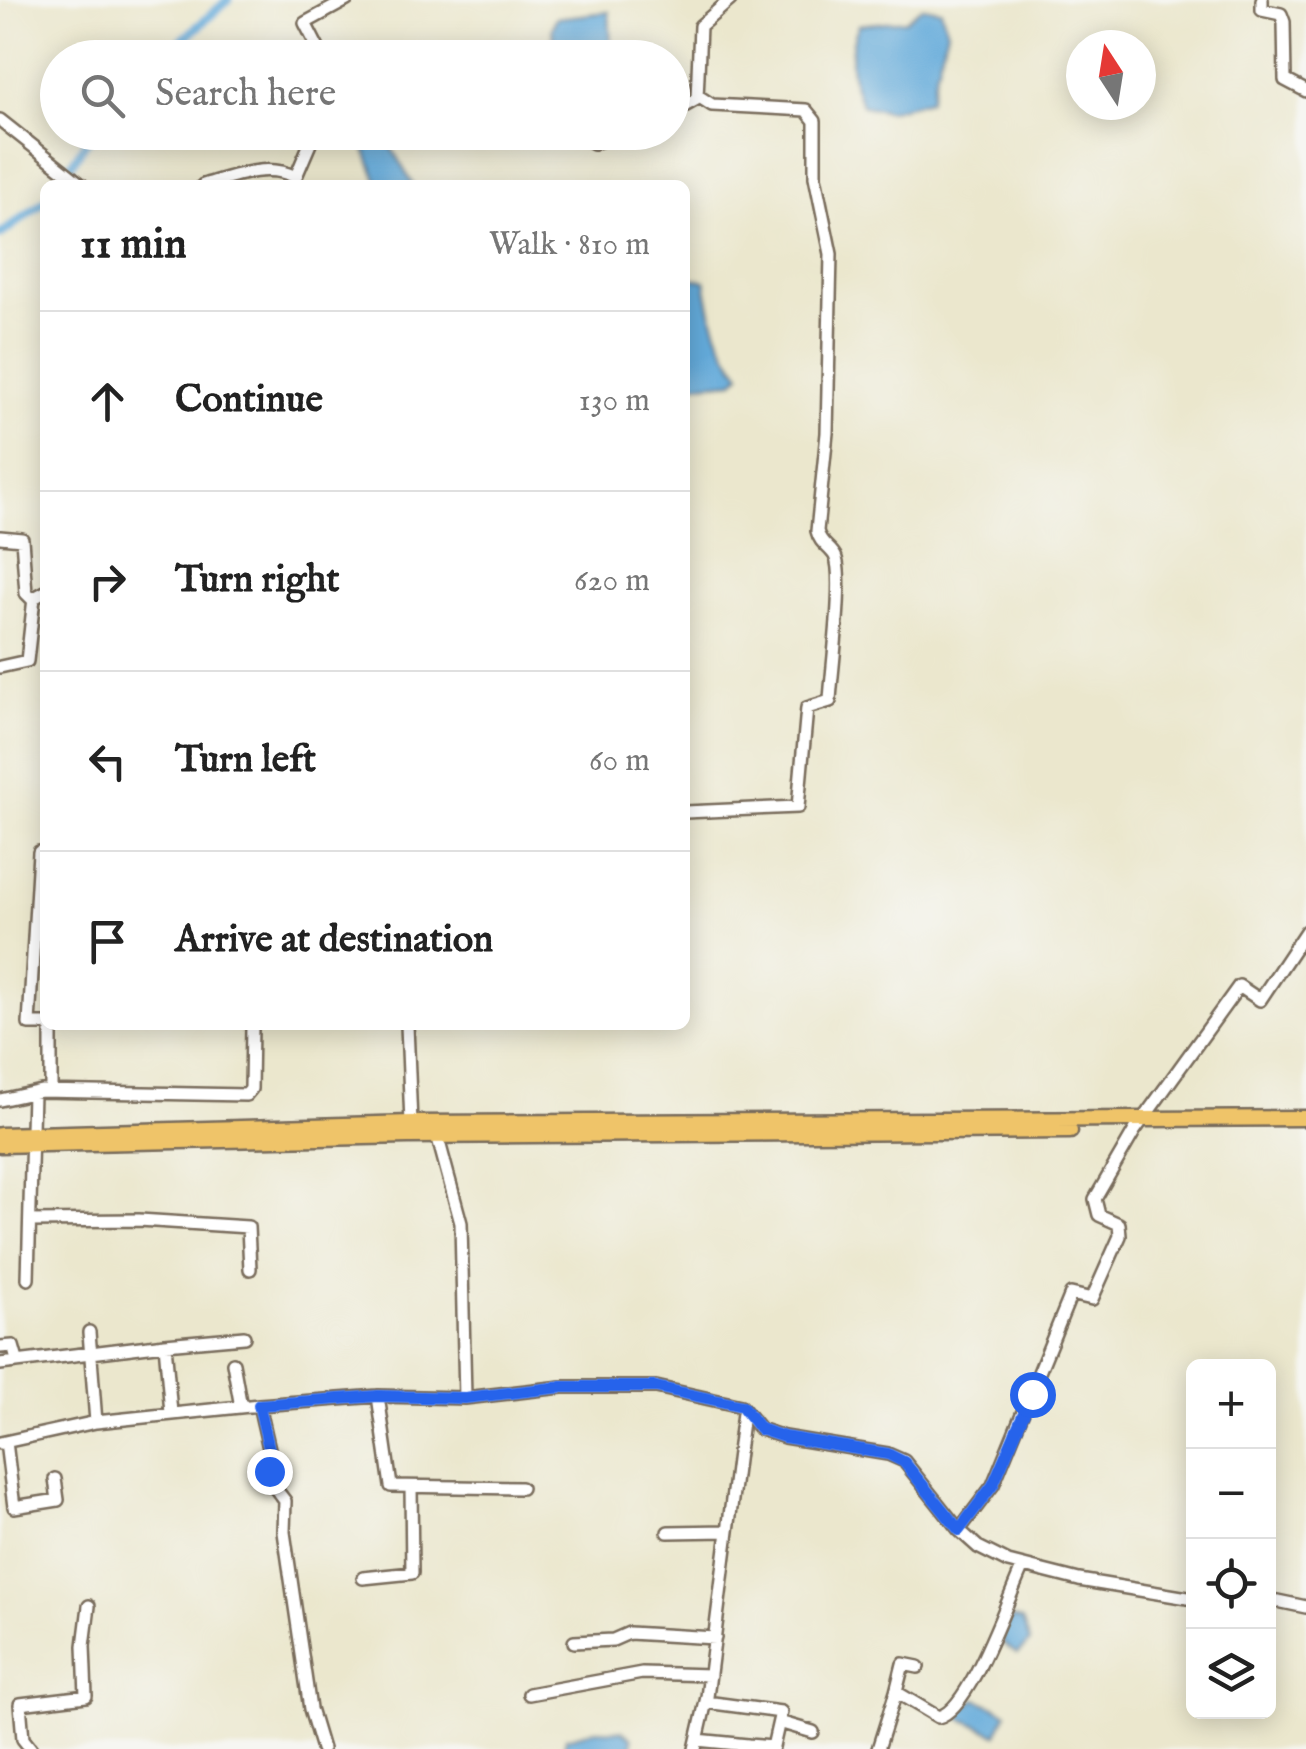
<!DOCTYPE html>
<html lang="en">
<head>
<meta charset="utf-8">
<style>
  :root { --surface:#fff; --page:#f6f6f6; --text:#222; --muted:#767676; --line:#e0e0e0 }
  body { margin:0; font-family:"IM FELL English",serif; background:var(--page); color:var(--text) }
  .controls { position:absolute; right:30px; bottom:30px; display:grid; overflow:hidden; border-radius:15px; box-shadow:0 5px 25px #0003 }
  .controls button { width:90px; height:90px; display:grid; place-items:center; padding:0; border:0; border-bottom:2px solid var(--line); background:var(--surface); color:var(--text); font:50px sans-serif }
  .compass { position:absolute; left:1066px; top:30px; width:90px; height:90px; border-radius:50%; background:var(--surface); box-shadow:0 5px 25px #0003; rotate:348deg }
  .stop { position:absolute; width:30px; height:30px; margin:-22px; border:8px solid #2563eb; border-radius:50%; background:#fff }
  .stop.end { background:#2563eb; border-color:#fff; box-shadow:0 2px 10px #0008 }
  .list { margin:0; padding:0; list-style:none }
  h2 { display:flex; justify-content:space-between; align-items:center; height:130px; margin:0; padding:0 40px; font-size:42px }
  h2 small { font-size:32px; font-weight:400; color:var(--muted) }
  .list li { display:grid; grid-template-columns:65px 1fr auto; gap:30px; align-items:center; box-sizing:border-box; height:180px; padding:0 40px; border-top:2px solid var(--line) }
  .list b { display:block; font-size:38px; white-space:nowrap }
  .list em { font-size:32px; font-style:normal; color:var(--muted) }
  .icon { flex:none; width:55px; height:55px; fill:none; stroke:currentColor; stroke-width:2; stroke-linecap:round; stroke-linejoin:round }
  .map { position:relative; flex:none; width:1306px; height:1749px; overflow:hidden }
  .search { position:absolute; background:var(--surface); box-shadow:0 5px 25px #0003; left:40px; top:40px; width:650px; height:110px; display:flex; align-items:center; gap:25px; box-sizing:border-box; padding:0 35px; border-radius:55px; color:var(--muted); font-size:38px }
  .panel { position:absolute; background:var(--surface); box-shadow:0 5px 25px #0003; left:40px; top:180px; width:650px; height:850px; border-radius:15px }
  .map>svg:first-child { display:block }
</style>
</head>
<body>
<div class="map">
<svg width="1306" height="1749" viewBox="0 0 1306 1749">
  <rect width="100%" height="100%" fill="#f6f6f2"/>
  <filter id="ink" filterUnits="userSpaceOnUse"><feTurbulence type="fractalNoise" baseFrequency=".01" numOctaves="2"/><feDisplacementMap in="SourceGraphic" scale="20" xChannelSelector="R" yChannelSelector="G"/><feConvolveMatrix kernelMatrix="1 2 1 2 8 2 1 2 1" color-interpolation-filters="sRGB"/></filter>
  <filter id="wash" filterUnits="userSpaceOnUse"><feTurbulence type="fractalNoise" baseFrequency=".0048" numOctaves="4" result="noise"/><feDisplacementMap in="SourceGraphic" scale="40" xChannelSelector="R" yChannelSelector="G"/><feGaussianBlur stdDeviation="2.25" result="paint"/><feColorMatrix in="noise" values="0 0 0 0 0 0 0 0 0 0 0 0 0 0 0 0 0 1.4 0 .05"/><feComposite in="paint" operator="in"/></filter>
  <g filter="url(#wash)">
    <rect width="100%" height="100%" fill="#ebe7cd"/>
    <path fill="#63aada" stroke="#4f6a7c" stroke-width="2.5" d="M922 7 941 10 947 31 929 100 887 111 863 106C849 82 847 49 859 25L906 20Z
      M609 12 611 47 587 57H558L552 29 556 18Z
      M373 132 386 138 413 185H379L362 141Z
      M685 277 705 281C710 316 719 347 741 374L734 381 685 385Z
      M1011 1618 1022 1620 1030 1642 1017 1654 1002 1643 1005 1625Z
      M976 1699 1007 1712 997 1734 953 1715Z
      M596 1730 622 1731 632 1738V1749H564L566 1738Z"/>
    <g fill="none" stroke-linecap="round" stroke-linejoin="round">
      <path stroke="#63aada" stroke-width="9" d="M162 58 228 0
        M57 185 93 132
        M0 235 45 201"/>
    </g>
  </g>
  <g filter="url(#ink)">
    <g fill="none" stroke-linecap="round" stroke-linejoin="round">
      <g stroke="#796c5b" stroke-width="16">
        <path id="minor" d="M1262 0V10L1281 14 1284 22 1285 80 1306 91
          M323 58 305 23 347 0
          M672 113 697 99 700 26 730 0
          M0 120 82 185
          M575 132 594 143 623 132
          M294 181 315 132
          M203 185C231 177 268 162 295 177
          M0 537 22 539 26 593 33 600
          M0 667 27 661 34 598 45 592
          M685 812 798 807 807 708 830 701C831 675 845 575 835 556 829 546 820 544 817 531L827 433 831 254 815 177V121L806 110 712 105 698 96
          M39 852 29 1024H45
          M51 1025V1091
          M407 1025 411 1123
          M0 1100 41 1091 246 1095 251 1089 252 1025
          M436 1131 461 1223 465 1398
          M30 1221 139 1220 248 1227 250 1269
          M28 1279 33 1093
          M89 1332 96 1422
          M0 1347 13 1346 17 1360
          M233 1363 241 1407
          M0 1364 165 1344
          M378 1396 391 1486 521 1488
          M259 1405 270 1453 269 1480 285 1501 284 1532 310 1709 322 1749
          M171 1413 165 1344 244 1337
          M6 1442 14 1507 58 1500 55 1479
          M0 1443 96 1422 259 1405 378 1396 465 1398 562 1387H656L741 1406 760 1429 784 1437 888 1454 904 1461 959 1530 978 1547 1008 1562 1079 1580 1194 1599
          M959 1530 993 1485 1071 1294 1092 1299 1120 1236 1119 1224 1099 1215 1095 1199 1135 1130 1239 986 1260 1000 1306 931
          M668 1532 727 1531
          M363 1578 412 1573 411 1487
          M1268 1599 1306 1607
          M574 1642 613 1640 629 1633 715 1638
          M896 1692 903 1664 918 1667
          M529 1694 642 1673 710 1675
          M706 1702 781 1712 773 1747 748 1745
          M779 1722 813 1732
          M697 1740 748 1745 747 1749
          M31 1749 23 1739 20 1704 86 1696 84 1646 89 1606
          M695 1749 707 1697 743 1413
          M878 1749 896 1692 938 1717C970 1711 1008 1597 1023 1566"/>
      </g>
      <g stroke="#796c5b" stroke-width="19">
        <path id="major" d="M0 1135 411 1123 1306 1118
          M0 1145 408 1136 1070 1131"/>
      </g>
      <use href="#minor" stroke="#fff" stroke-width="11"/>
      <use href="#major" stroke="#efc469" stroke-width="14"/>
    </g>
  </g>
  <g fill="none" stroke-linecap="round" stroke-linejoin="round" filter="url(#ink)">
    <path stroke="#2563eb" stroke-width="12" d="M269 1471 270 1453 259 1405 378 1396 465 1398 562 1387H656L742 1406 760 1429 784 1437 888 1454 904 1462 959 1530 993 1485 1032 1394"/>
  </g>
</svg>
<div class="controls">
<button>+</button>
<button>−</button>
<button><svg class="icon" aria-label="locate" viewBox="0 0 24 24"><circle cx="12" cy="12" r="6"/><path d="M12 2v4M12 18v4M2 12h4M18 12h4"/></svg></button>
<button><svg class="icon" aria-label="layers" viewBox="0 0 24 24"><path d="M12 4l9 5-9 5-9-5zM3 14l9 5 9-5"/></svg></button>
</div>
<svg class="compass" viewBox="-18 -18 36 36"><path d="M0-13l5 13h-10z" fill="#e53935"/><path d="M0 13l5-13h-10z" fill="#767676"/></svg>
<div class="stop" style="left:1032px;top:1394px"></div>
<div class="stop end" style="left:269px;top:1471px"></div>
<div class="search"><svg class="icon" aria-label="search" viewBox="0 0 24 24"><circle cx="10" cy="10" r="6"/><path d="M15 15l6 6"/></svg>Search here</div>
<section class="panel">
<h2>11 min<small>Walk · 810 m</small></h2>
<ul class="list">
<li><svg class="icon" aria-label="ahead" viewBox="0 0 24 24"><path d="M12 20V5M6 11l6-6 6 6"/></svg><div><b>Continue</b></div><em>130 m</em></li>
<li><svg class="icon" aria-label="right" viewBox="0 0 24 24"><path d="M7 20v-9h11M14 6l5 5-5 5"/></svg><div><b>Turn right</b></div><em>620 m</em></li>
<li><svg class="icon" aria-label="left" viewBox="0 0 24 24"><path d="M17 20v-9H6M10 6l-5 5 5 5"/></svg><div><b>Turn left</b></div><em>60 m</em></li>
<li><svg class="icon" aria-label="arrive" viewBox="0 0 24 24"><path d="M6 21V4h12l-3 4 3 4H6"/></svg><div><b>Arrive at destination</b></div></li>
</ul>
</section>
</div>
</body>
</html>
